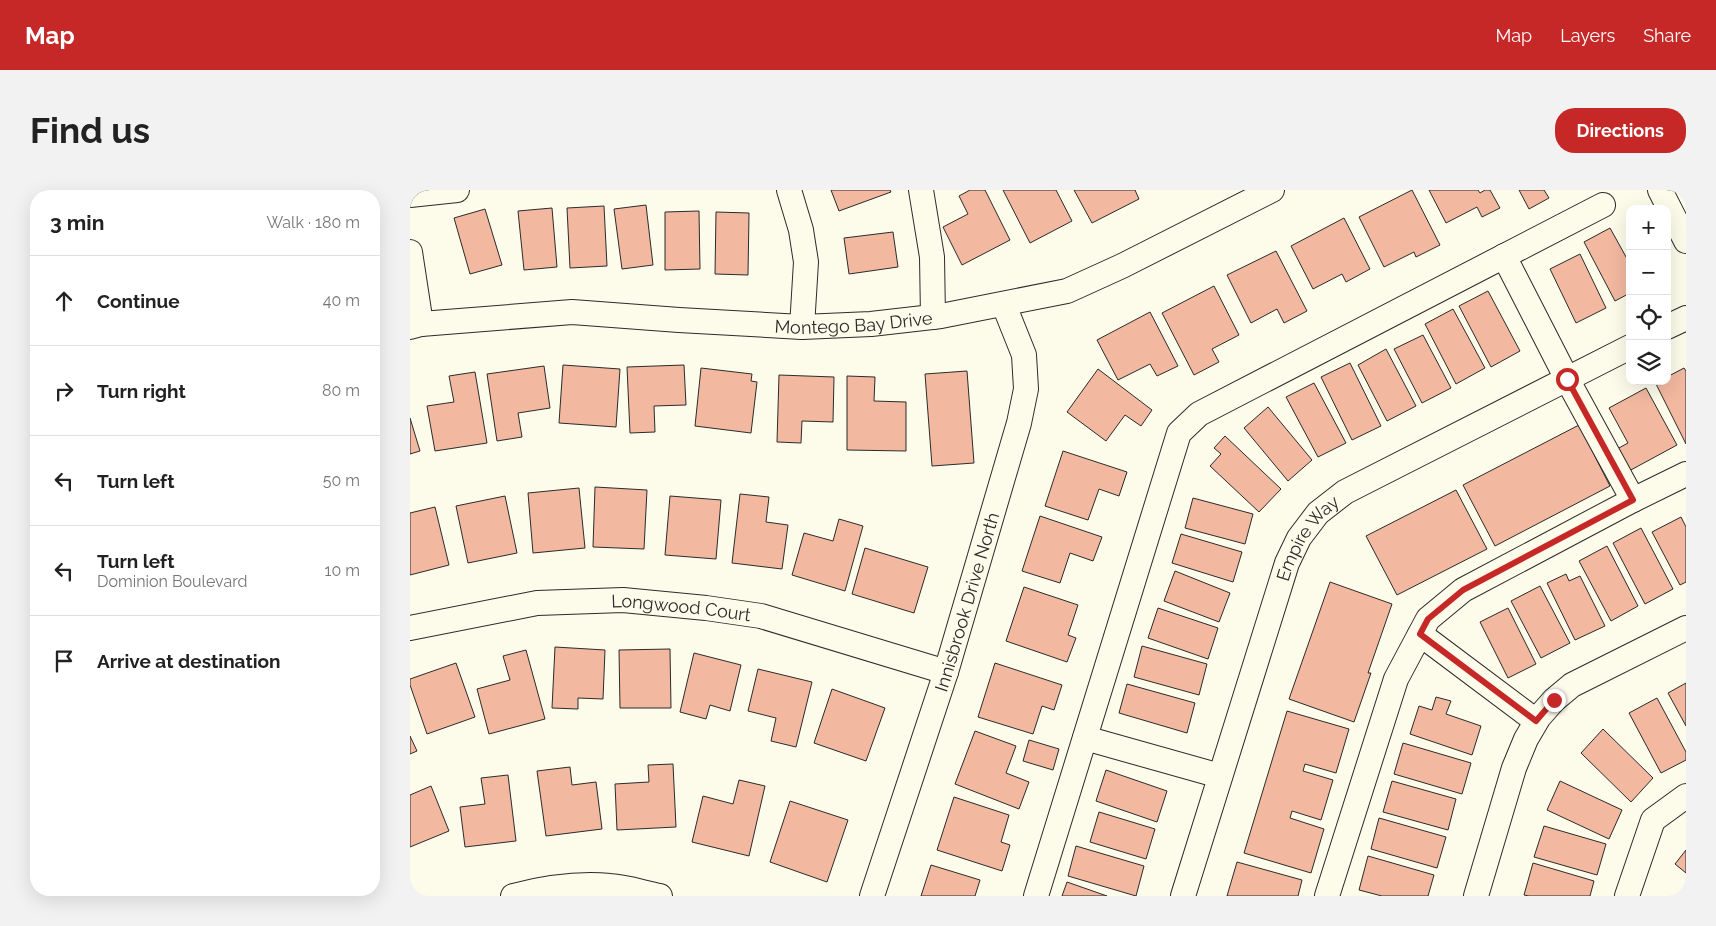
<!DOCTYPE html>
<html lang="en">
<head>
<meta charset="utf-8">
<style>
  :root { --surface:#fff; --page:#f2f2f2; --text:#222; --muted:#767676; --line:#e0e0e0; --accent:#c62828 }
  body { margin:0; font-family:Raleway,sans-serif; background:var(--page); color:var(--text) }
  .controls { position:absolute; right:15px; top:15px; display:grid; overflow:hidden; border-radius:10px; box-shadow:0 5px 20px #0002 }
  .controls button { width:45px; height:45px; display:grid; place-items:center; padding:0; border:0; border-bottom:1px solid var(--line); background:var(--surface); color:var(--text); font:25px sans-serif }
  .stop { position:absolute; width:15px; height:15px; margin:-11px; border:4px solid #c62828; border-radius:50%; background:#fff }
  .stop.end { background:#c62828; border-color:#fff; box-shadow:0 1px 5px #0008 }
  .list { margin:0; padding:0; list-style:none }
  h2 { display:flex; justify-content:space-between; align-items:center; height:65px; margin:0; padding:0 20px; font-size:21px }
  h2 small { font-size:16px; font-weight:400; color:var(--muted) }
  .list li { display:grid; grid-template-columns:32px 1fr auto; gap:15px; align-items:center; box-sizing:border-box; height:90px; padding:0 20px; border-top:1px solid var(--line) }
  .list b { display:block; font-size:19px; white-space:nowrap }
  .list p { margin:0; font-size:16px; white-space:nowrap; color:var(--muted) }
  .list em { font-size:16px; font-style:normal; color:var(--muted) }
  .icon { flex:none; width:28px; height:28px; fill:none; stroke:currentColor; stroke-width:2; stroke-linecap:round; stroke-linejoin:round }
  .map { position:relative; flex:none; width:1276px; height:706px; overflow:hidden; border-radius:20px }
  header { display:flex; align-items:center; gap:30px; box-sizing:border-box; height:70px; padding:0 25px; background:var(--accent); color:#fff }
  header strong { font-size:24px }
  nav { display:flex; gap:28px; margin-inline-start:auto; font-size:18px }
  .intro { display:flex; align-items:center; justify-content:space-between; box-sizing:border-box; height:120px; padding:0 30px }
  h1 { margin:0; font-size:35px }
  .button { padding:12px 22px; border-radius:20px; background:var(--accent); color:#fff; font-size:18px; font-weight:700 }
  main { display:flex; gap:30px; padding:0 30px }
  aside { flex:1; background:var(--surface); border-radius:20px; box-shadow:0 5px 20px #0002 }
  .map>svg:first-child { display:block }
</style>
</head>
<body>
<header>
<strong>Map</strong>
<nav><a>Map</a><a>Layers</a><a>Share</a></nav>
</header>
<div class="intro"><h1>Find us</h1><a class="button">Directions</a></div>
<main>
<aside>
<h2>3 min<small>Walk · 180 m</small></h2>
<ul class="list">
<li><svg class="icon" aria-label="ahead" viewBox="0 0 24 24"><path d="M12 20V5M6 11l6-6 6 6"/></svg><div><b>Continue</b></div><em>40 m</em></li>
<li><svg class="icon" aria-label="right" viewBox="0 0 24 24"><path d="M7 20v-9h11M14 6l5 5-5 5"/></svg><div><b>Turn right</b></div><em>80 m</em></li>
<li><svg class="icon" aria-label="left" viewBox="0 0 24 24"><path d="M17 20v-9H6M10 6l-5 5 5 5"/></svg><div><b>Turn left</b></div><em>50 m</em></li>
<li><svg class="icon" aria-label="left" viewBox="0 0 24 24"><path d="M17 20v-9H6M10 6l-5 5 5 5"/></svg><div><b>Turn left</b><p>Dominion Boulevard</p></div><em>10 m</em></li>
<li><svg class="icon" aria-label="arrive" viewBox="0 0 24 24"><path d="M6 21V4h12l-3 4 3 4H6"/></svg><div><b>Arrive at destination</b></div></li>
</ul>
</aside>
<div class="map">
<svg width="1276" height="706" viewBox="0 0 1276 706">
  <rect width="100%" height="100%" fill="#fdfbea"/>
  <path fill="#f2b8a0" stroke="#2b2b2b" d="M421 0H480L481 2 429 21Z
    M560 0H575L600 50 552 75 533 37 558 24 549 6Z
    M593 0H646L662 31 620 53Z
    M664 0H725L729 9 682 33Z
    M1002 0 1030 55 1006 67 1004 62 974 77 949 27Z
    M1019 0H1068L1070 3 1075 0H1080L1090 18 1072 27 1067 17 1036 33Z
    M1109 0H1134L1139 8 1119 19Z
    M236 15 243 75 212 79 204 19Z
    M194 16 197 76 160 78 157 18Z
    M142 18 147 77 114 80 108 21Z
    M75 19 92 75 60 84 44 28Z
    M289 21 290 79 255 80V22Z
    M306 22 339 23 338 85 305 84Z
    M934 28 960 79 936 92 932 84 903 99 881 56Z
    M1200 38 1220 74V103L1205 111 1174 52Z
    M483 42 488 77 439 84 434 48Z
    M866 61 897 121 874 133 867 119 841 133 817 85Z
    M1170 64 1196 118 1166 133 1140 79Z
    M804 96 829 145 802 159 809 172 784 185 752 123Z
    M1078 101 1110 161 1081 177 1049 116Z
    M1043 119 1075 178 1046 194 1015 134Z
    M740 122 768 176 747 186 740 174 708 190 687 150Z
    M1013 145 1041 198 1012 213 984 159Z
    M976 159 1006 216 977 231 948 175Z
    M940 173 971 236 942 250 911 187Z
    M153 175 210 179 206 237 149 233Z
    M274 175 276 215 244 216 245 242 220 243 217 177Z
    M134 176 140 218 108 223 112 247 87 251 77 184Z
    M291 178 342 184 341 191 347 192 341 243 285 236Z
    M1274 178 1276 181V254L1245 192 1257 191V187Z
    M688 179 742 220 731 236 715 225 696 251 657 222Z
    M557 181 564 273 522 276 515 184Z
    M65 182 77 253 25 261 17 216 44 212 39 186Z
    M369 185 424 187 423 232 392 231 391 253 367 252Z
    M437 186 465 187 464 211 496 212V261L437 260Z
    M904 193 936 253 908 267 876 207Z
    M1236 198 1267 255 1219 281 1207 259 1218 253 1199 218Z
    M858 217 902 270 878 291 834 238Z
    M0 228 10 261 0 264Z
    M1169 235 1200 296 1085 356 1053 295Z
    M815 246 871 299 849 322 800 276 811 264 804 258Z
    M653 261 717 282 709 306 689 299 678 330 635 316Z
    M185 297 237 300 234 359 183 357Z
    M169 298 175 358 123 363 118 303Z
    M1046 300 1077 359 987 405 956 346Z
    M330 304 359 307 356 332 378 335 372 379 322 373Z
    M95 306 107 363 58 373 46 316Z
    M260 306 311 310 306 369 255 365Z
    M783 308 843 324 835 354 775 338Z
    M25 317 39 375 0 385V323Z
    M630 326 692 347 683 371 660 363 650 393 612 381Z
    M1271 327 1276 337V392L1270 395 1242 342Z
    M429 329 453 336 435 401 382 385 394 343 423 351Z
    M1231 338 1263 399 1235 414 1203 353Z
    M771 344 832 362 823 392 762 373Z
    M1197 356 1228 416 1201 431 1169 371Z
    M455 358 518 377 504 423 442 404Z
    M765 381 820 403 809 432 754 411Z
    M1156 384 1159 391 1170 386 1195 436 1165 450 1137 393Z
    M920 392 982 414 958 483H961L944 532 879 509Z
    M1130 396 1160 453 1131 468 1101 411Z
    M614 397 668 415 658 445 666 448 657 472 596 451Z
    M748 418 808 438 798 469 738 448Z
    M1098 418 1126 474 1098 488 1070 432Z
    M732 456 797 474 789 505 724 487Z
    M145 457 195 460 193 509 168 508V519L142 518Z
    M260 459 261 518H210L209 460Z
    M116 460 135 529 79 544 67 499 100 490 93 466Z
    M284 463 331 475 320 521 300 515 296 529 270 522Z
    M46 473 65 527 17 544 0 495V489Z
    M585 473 652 495 644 520 632 516 623 544 568 527Z
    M348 479 402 492 386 557 361 551 366 528 338 521Z
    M1276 493V536L1258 503Z
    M717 494 785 513 777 543 709 523Z
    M422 499 475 518 456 571 404 553Z
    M1026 507 1041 511 1036 524 1071 536 1062 565 1000 544 1009 516 1022 520Z
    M1247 508 1276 562V570L1251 583 1219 523Z
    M877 521 939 539 926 583 895 574 893 581 923 590 911 630 882 621 880 628 914 639 901 683 834 663Z
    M1193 539 1243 588 1221 612 1171 563Z
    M565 541 606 556 596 583 619 592 609 619 545 594Z
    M0 546 7 561 0 564Z
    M619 550 649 559 643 580 613 571Z
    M993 553 1061 573 1052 604 984 584Z
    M263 574 266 637 207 640 205 594 239 592 238 575Z
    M160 577 162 595 186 592 192 639 136 646 127 581Z
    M696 580 757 601 747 632 686 611Z
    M98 585 106 651 55 657 50 617 75 614 71 588Z
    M329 590 355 596 339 666 282 652 293 606 323 614Z
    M982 591 1046 609 1038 640 973 622Z
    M1150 591 1212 620 1199 649 1137 620Z
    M21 596 39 641 0 657V605Z
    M544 607 599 625 591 652 600 655 592 681 527 660Z
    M380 611 438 630 417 692 360 672Z
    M689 622 745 639 736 669 680 652Z
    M969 628 1036 647 1027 678 961 659Z
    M1134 636 1196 654 1187 685 1124 667Z
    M666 656 734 676 726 706 658 686Z
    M1276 660V683L1265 674Z
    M958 666 1024 685 1018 706H972L949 700Z
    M827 672 892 690 888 706H817Z
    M1123 673 1184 691 1180 706H1119L1114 705Z
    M521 675 570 690 565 706H511Z
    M657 692 697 706H652Z"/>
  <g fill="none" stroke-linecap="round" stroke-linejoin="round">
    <g stroke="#2b2b2b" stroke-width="26">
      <g id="minor">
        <path d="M379 0 391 40 396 72 392 137"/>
        <path d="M511 0 522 67 523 127"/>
        <path d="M1250 0 1276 51"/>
        <path d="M0 5 47 0"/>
        <path d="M0 62 11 134"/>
        <path d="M1094 66 1157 189 1223 310 1276 284"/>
        <path id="s1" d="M0 137 11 134 162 122 269 130 392 137 461 134 531 126 657 101 712 76 862 0"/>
        <path d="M1257 137 1276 128"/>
        <path id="s2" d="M0 438 127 413 213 410 296 418 351 426 536 482"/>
        <path d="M1010 444 1126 531"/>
        <path d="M675 548 810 586"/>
        <path d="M103 706C134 698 168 693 200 696 217 697 234 703 250 706"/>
        <path id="s3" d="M462 706 536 482 609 233 616 199 614 165 594 115"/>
        <path d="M626 706 769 243 789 224 1193 15"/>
        <path id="s4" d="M773 706 877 373 889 348 908 323 935 302 1220 157"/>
        <path d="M917 706 986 489 1018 429 1053 400 1223 310"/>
        <path d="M1066 706 1104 578 1116 549 1129 527 1144 510 1162 495 1276 438"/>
        <path d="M1217 706 1243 630 1276 606"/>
      </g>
    </g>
    <use href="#minor" stroke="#fdfbea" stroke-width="24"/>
  </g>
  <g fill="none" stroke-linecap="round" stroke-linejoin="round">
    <path stroke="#c62828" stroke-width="6" d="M1144 510 1126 531 1010 444 1018 429 1053 400 1223 310 1157 189"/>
  </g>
  <g text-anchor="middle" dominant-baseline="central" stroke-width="4" stroke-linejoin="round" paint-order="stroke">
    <g font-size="18" fill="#2b2b2b" stroke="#fdfbea">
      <text stroke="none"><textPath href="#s1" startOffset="445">Montego Bay Drive</textPath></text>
      <text stroke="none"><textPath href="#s4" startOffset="381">Empire Way</textPath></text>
      <text stroke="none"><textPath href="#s3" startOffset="309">Innisbrook Drive North</textPath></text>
      <text stroke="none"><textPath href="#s2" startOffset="274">Longwood Court</textPath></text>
    </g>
  </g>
</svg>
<div class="controls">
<button>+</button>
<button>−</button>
<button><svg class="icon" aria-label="locate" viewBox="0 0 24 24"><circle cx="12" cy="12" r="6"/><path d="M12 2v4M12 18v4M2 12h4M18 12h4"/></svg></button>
<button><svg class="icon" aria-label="layers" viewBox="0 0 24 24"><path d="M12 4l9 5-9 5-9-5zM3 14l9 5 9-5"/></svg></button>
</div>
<div class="stop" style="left:1157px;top:189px"></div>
<div class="stop end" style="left:1144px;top:510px"></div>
</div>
</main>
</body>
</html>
